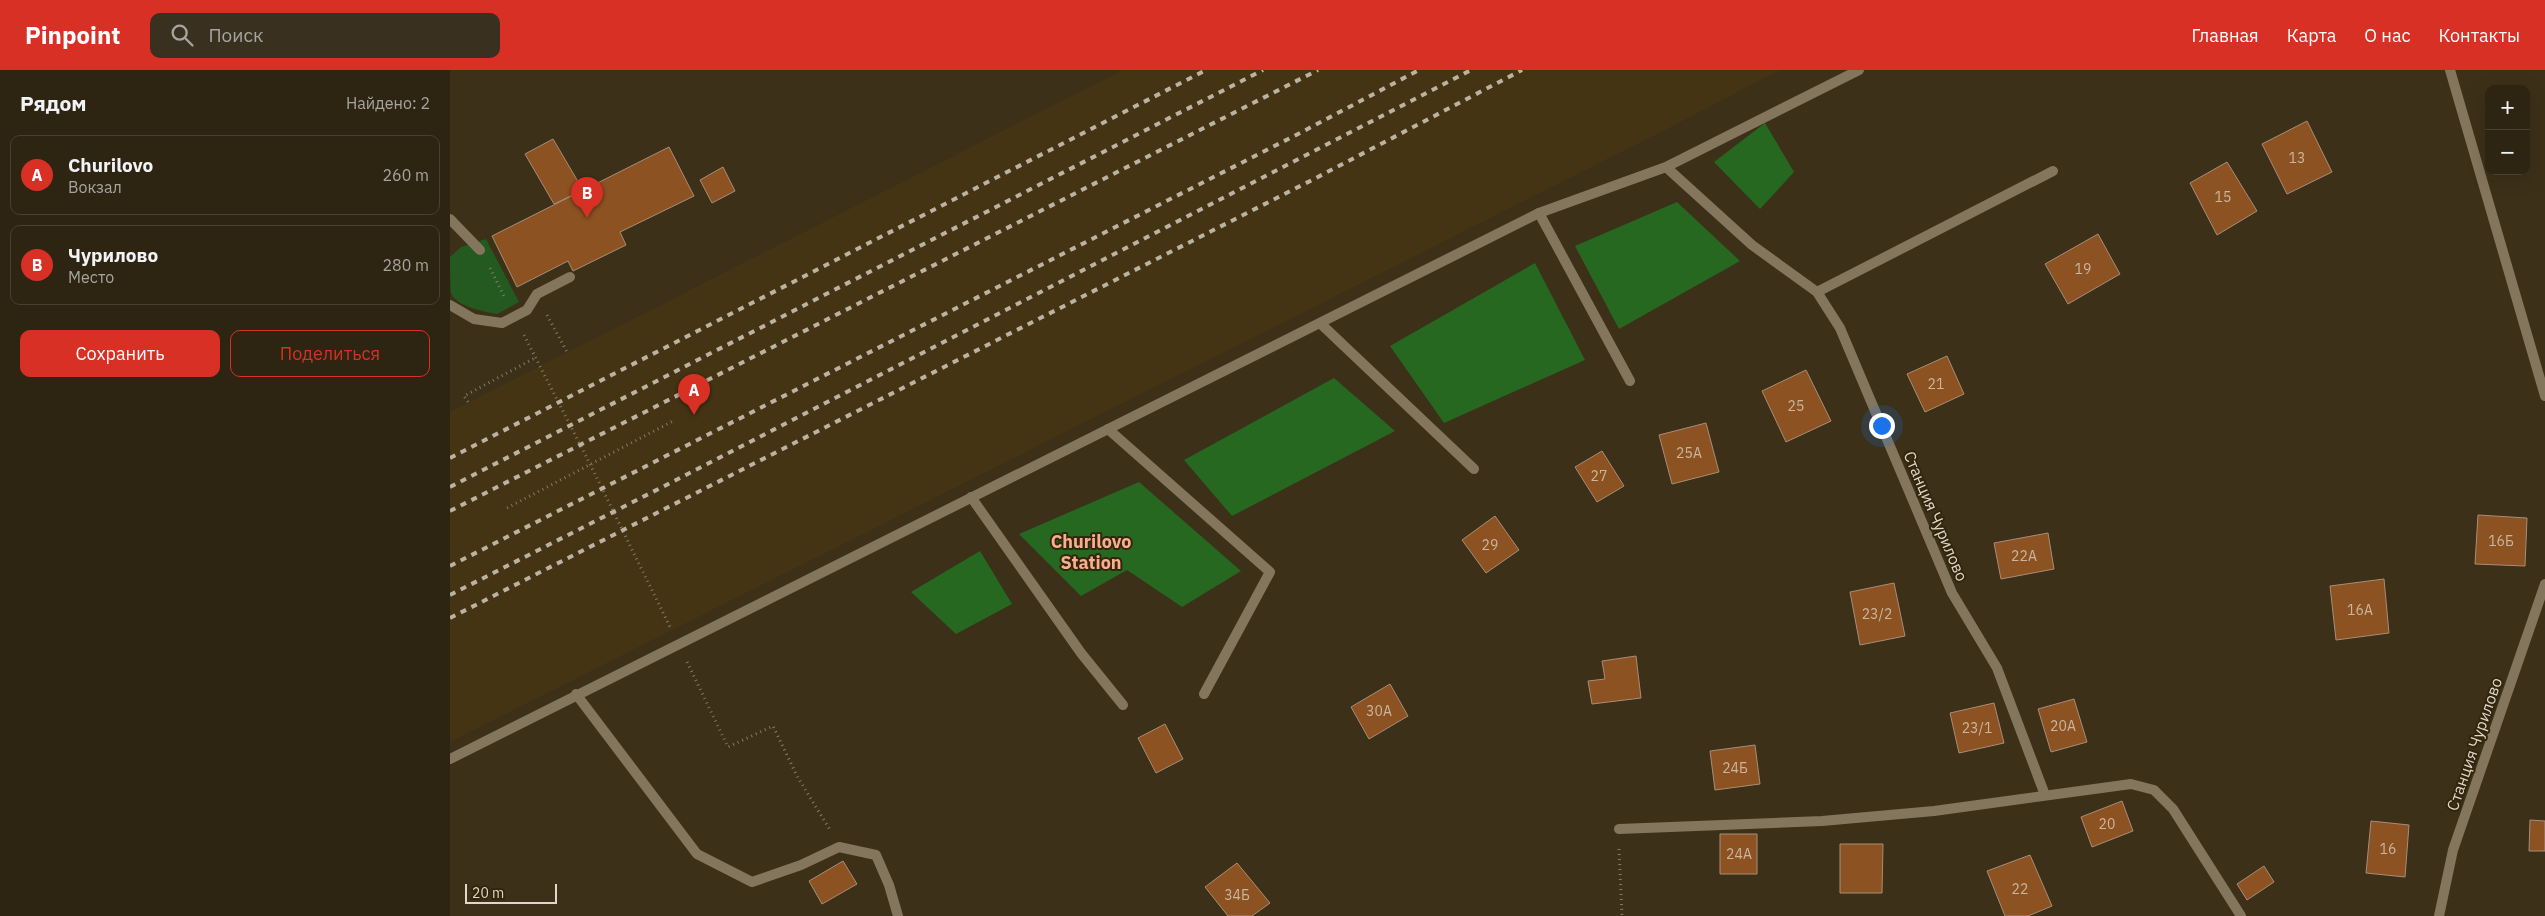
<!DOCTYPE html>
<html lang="ru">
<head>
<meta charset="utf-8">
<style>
  :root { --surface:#2d2412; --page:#393020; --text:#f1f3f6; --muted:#a7a49f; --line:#484132; --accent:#d93025 }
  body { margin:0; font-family:"IBM Plex Sans",sans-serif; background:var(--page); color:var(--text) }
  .controls { position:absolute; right:15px; top:15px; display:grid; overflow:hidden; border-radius:10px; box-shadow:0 5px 20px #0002 }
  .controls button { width:45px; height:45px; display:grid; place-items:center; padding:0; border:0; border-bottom:1px solid var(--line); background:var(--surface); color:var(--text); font:25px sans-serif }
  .scale { position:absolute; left:15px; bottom:12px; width:92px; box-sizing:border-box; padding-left:5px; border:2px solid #dfd7c9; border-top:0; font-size:14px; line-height:18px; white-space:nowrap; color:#dfd7c9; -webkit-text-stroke:4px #32260d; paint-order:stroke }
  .you { position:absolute; left:1431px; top:355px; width:18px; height:18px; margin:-12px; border:4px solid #fff; border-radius:50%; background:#1a73e8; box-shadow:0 0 0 8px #1a73e833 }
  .badge { display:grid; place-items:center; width:32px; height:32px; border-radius:50%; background:var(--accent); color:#fff; font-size:16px; font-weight:700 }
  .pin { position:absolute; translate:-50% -41px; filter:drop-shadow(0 1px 2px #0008) }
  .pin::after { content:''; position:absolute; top:26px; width:18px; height:15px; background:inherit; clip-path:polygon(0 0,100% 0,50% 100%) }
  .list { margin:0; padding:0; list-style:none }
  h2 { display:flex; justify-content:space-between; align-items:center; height:65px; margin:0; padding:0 20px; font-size:21px }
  h2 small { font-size:16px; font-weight:400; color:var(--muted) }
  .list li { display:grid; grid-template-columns:32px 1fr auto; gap:15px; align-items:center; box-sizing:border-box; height:80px; margin:0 10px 10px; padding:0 10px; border:1px solid var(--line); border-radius:10px }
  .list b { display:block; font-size:19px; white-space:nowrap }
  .list p { margin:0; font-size:16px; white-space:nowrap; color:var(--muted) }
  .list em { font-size:16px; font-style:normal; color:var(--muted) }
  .actions { display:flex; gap:10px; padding:15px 20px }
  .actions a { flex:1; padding:11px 0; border:1px solid var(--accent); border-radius:10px; text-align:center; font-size:18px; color:var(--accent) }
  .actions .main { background:var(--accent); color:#fff }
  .icon { flex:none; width:28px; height:28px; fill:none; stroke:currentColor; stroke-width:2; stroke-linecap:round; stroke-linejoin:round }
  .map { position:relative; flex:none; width:2095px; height:846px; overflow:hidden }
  header { display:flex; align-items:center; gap:30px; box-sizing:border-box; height:70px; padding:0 25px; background:var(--accent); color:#fff }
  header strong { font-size:24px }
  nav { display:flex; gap:28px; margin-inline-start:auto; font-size:18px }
  .search { width:350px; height:45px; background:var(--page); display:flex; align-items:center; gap:12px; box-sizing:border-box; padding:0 18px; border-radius:10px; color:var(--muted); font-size:19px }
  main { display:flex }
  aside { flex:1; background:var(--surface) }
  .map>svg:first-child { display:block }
</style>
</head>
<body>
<header>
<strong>Pinpoint</strong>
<div class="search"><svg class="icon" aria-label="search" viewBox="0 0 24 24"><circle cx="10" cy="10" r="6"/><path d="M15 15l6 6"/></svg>Поиск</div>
<nav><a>Главная</a><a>Карта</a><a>О нас</a><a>Контакты</a></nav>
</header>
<main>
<aside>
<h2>Рядом<small>Найдено: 2</small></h2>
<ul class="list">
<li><span class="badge">A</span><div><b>Churilovo</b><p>Вокзал</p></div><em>260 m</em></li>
<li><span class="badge">B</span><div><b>Чурилово</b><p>Место</p></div><em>280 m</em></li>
</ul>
<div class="actions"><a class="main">Сохранить</a><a>Поделиться</a></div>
</aside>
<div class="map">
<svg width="2095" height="846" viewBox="0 0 2095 846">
  <rect width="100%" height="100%" fill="#3c3018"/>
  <path fill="#443414" d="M673 0H1330L1217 59 0 672V342Z"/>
  <path fill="#245a1f" d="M36 169 69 232 47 244C35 242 5 236 1 223 0 214 0 198 0 187L11 177Z"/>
  <path fill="#266820" d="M1315 53 1344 102 1310 139 1264 92Z
    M1227 132 1290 191 1169 259 1125 176Z
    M1085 193 1135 290 994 353 940 276Z
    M884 308 945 361 782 446 734 390Z
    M689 412 791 501 732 537 677 500 631 526 569 464Z
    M530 481 562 534 506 564 461 522Z"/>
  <path fill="#8c5221" stroke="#a88d7a" d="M1857 51 1882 102 1837 124 1812 74Z
    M103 69 133 120 104 134 75 84Z
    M219 77 244 126 170 162 176 175 123 201 118 191 67 217 42 166Z
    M1777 92 1807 141 1767 165 1740 113Z
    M273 97 285 121 262 133 250 110Z
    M1648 164 1670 204 1618 234 1595 194Z
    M1497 286 1514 324 1475 342 1457 304Z
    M1356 300 1381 351 1336 372 1312 321Z
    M1256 353 1269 402 1222 414 1209 365Z
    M1152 381 1174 416 1147 432 1125 397Z
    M2028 445 2077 448 2075 496 2025 494Z
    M1045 446 1069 480 1036 503 1012 470Z
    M1598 463 1604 499 1551 509 1544 473Z
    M1934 509 1939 563 1886 570 1880 516Z
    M1444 513 1455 566 1410 575 1400 522Z
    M1186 586 1191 628 1142 634 1138 611 1155 609 1152 591Z
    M940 614 958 646 919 669 901 637Z
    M1624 629 1637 672 1601 682 1588 639Z
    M1544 633 1554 673 1509 683 1500 643Z
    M715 654 733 689 706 703 688 668Z
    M1305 675 1310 714 1265 720 1260 681Z
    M1672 731 1683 761 1642 777 1631 747Z
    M2080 750 2095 751V781H2079Z
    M1921 751 1959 755 1955 807 1916 803Z
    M1270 764H1307V804H1270Z
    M1390 774H1433L1432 823H1390Z
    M1580 785 1602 836 1578 846H1555L1537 801Z
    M393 791 407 814 372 834 359 811Z
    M787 793 820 833 802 846H778L755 817Z
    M1814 796 1824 812 1797 830 1787 814Z"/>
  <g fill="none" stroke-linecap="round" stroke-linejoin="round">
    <path stroke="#847a66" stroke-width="3" stroke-dasharray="1 4" stroke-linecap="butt" d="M40 198 55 228
      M97 245 117 282
      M74 265 141 396 220 557
      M18 332 14 326 85 288
      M57 438 225 350
      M237 592 278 677 323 656 347 706 380 760
      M1169 779 1172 846"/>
    <path stroke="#84765c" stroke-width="10" d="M1089 143 1180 311
      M0 149 30 180
      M1367 222 1603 101
      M0 235 24 249 52 253 77 240 87 224 120 207
      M871 254 1024 399
      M658 359 820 502 754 624
      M521 427 631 583 673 635"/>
    <path stroke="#84765c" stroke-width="10" d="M2000 0 2095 326
      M1216 97 1302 175 1367 222 1390 258 1502 523 1547 598 1595 725
      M126 624 247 784 302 812 351 795 389 777 426 785 439 815 448 846
      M0 689 1089 143 1216 97 1409 0
      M1169 759 1372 751 1484 741 1681 714 1704 720 1723 739 1791 846
      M1989 846 2003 780 2095 514"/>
    <path stroke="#bbb2a2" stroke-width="4" stroke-dasharray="6 6" stroke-linecap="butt" d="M0 388 756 0
      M0 417 813 0
      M0 441 868 0
      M0 496 850 63 969 0
      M0 525 232 407 1021 0
      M0 548 864 109 1072 0"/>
  </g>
  <g text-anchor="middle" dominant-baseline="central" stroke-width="4" stroke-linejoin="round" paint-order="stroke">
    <g font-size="14" fill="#cab69f">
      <text x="1847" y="88">13</text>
      <text x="1773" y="127">15</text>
      <text x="1633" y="199">19</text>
      <text x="1486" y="314">21</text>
      <text x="1346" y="336">25</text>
      <text x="1239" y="383">25А</text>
      <text x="1149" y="406">27</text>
      <text x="2051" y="471">16Б</text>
      <text x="1040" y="475">29</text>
      <text x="1574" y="486">22А</text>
      <text x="1910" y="540">16А</text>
      <text x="1427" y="544">23/2</text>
      <text x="929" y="641">30А</text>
      <text x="1613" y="656">20А</text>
      <text x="1527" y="658">23/1</text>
      <text x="1285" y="698">24Б</text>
      <text x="1657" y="754">20</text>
      <text x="1938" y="779">16</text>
      <text x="1289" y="784">24А</text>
      <text x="1570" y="819">22</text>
      <text x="787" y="825">34Б</text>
    </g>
    <g font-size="16" fill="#dfd7c9" stroke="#32260d">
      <text transform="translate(1486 446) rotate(67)">Станция Чурилово</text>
      <text transform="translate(2024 674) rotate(-71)">Станция Чурилово</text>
    </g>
    <g font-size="18" font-weight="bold" fill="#faae8e" stroke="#32260d">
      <text x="641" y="471">Churilovo<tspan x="641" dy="21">Station</tspan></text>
    </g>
  </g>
</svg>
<div class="controls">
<button>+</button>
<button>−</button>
</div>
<div class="scale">20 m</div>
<div class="you"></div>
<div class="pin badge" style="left:244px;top:345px">A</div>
<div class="pin badge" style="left:137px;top:148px">B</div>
</div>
</main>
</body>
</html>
